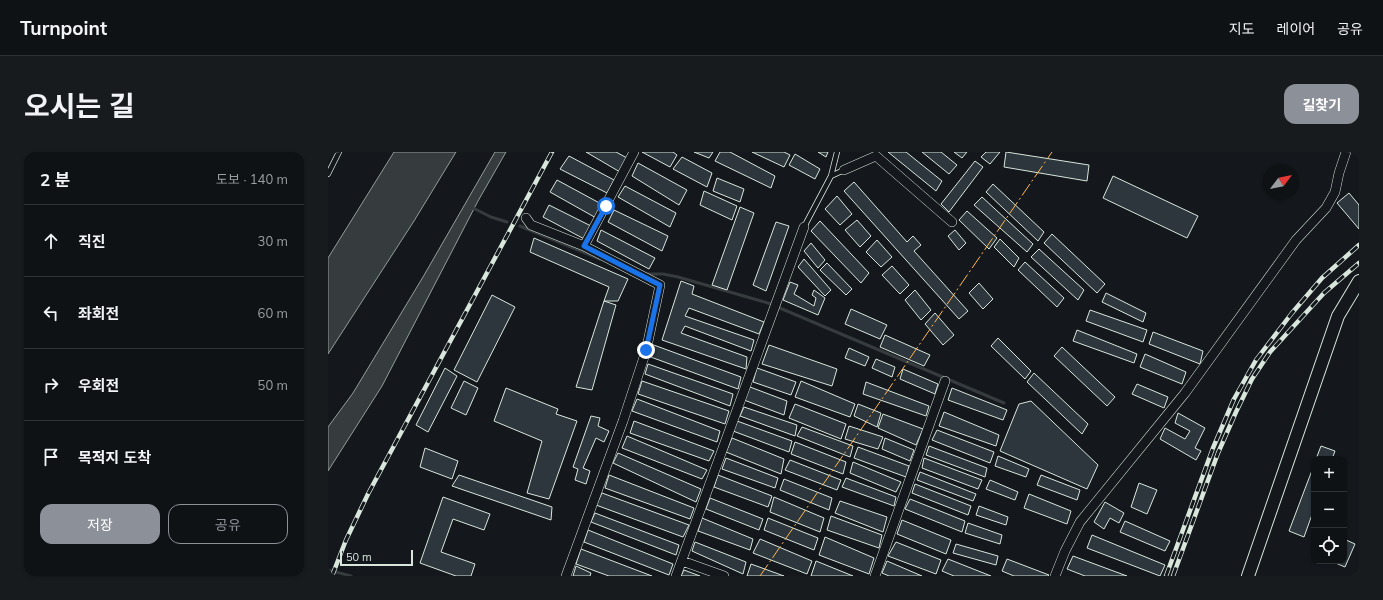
<!DOCTYPE html>
<html lang="ko">
<head>
<meta charset="utf-8">
<style>
  :root { --surface:#0f1215; --page:#181b1e; --text:#f1f3f6; --muted:#9b9ea0; --line:#2f3234; --accent:#8c9099 }
  body { margin:0; font-family:Mulish,"Noto Sans KR",sans-serif; background:var(--page); color:var(--text) }
  .controls { position:absolute; right:12px; bottom:12px; display:grid; overflow:hidden; border-radius:8px; box-shadow:0 1px 3px #0004 }
  .controls button { width:36px; height:36px; display:grid; place-items:center; padding:0; border:0; border-bottom:1px solid var(--line); background:var(--surface); color:var(--text); font:20px sans-serif }
  .compass { position:absolute; left:935px; top:12px; width:36px; height:36px; border-radius:50%; background:var(--surface); box-shadow:0 1px 3px #0004; rotate:58deg }
  .scale { position:absolute; left:12px; bottom:10px; width:73px; box-sizing:border-box; padding-left:4px; border:2px solid #d8e6dc; border-top:0; font-size:11px; line-height:14px; white-space:nowrap; color:#d8e6dc; -webkit-text-stroke:3px #14181c; paint-order:stroke }
  .stop { position:absolute; width:12px; height:12px; margin:-9px; border:3px solid #1a73e8; border-radius:50%; background:#fff }
  .stop.end { background:#1a73e8; border-color:#fff; box-shadow:0 1px 4px #0008 }
  .list { margin:0; padding:0; list-style:none }
  h2 { display:flex; justify-content:space-between; align-items:center; height:52px; margin:0; padding:0 16px; font-size:17px }
  h2 small { font-size:13px; font-weight:400; color:var(--muted) }
  .list li { display:grid; grid-template-columns:26px 1fr auto; gap:12px; align-items:center; box-sizing:border-box; height:72px; padding:0 16px; border-top:1px solid var(--line) }
  .list b { display:block; font-size:15px; white-space:nowrap }
  .list em { font-size:13px; font-style:normal; color:var(--muted) }
  .actions { display:flex; gap:8px; padding:12px 16px }
  .actions a { flex:1; padding:9px 0; border:1px solid var(--accent); border-radius:12px; text-align:center; font-size:14px; color:var(--accent) }
  .actions .main { background:var(--accent); color:#fff }
  .icon { flex:none; width:22px; height:22px; fill:none; stroke:currentColor; stroke-width:2; stroke-linecap:round; stroke-linejoin:round }
  .map { position:relative; flex:none; width:1031px; height:424px; overflow:hidden; border-radius:12px }
  header { display:flex; align-items:center; gap:24px; box-sizing:border-box; height:56px; padding:0 20px; background:var(--surface); border-bottom:1px solid var(--line) }
  header strong { font-size:19px }
  nav { display:flex; gap:22px; margin-inline-start:auto; font-size:14px }
  .intro { display:flex; align-items:center; justify-content:space-between; box-sizing:border-box; height:96px; padding:0 24px }
  h1 { margin:0; font-size:28px }
  .button { padding:10px 18px; border-radius:12px; background:var(--accent); color:#fff; font-size:14px; font-weight:700 }
  main { display:flex; gap:24px; padding:0 24px }
  aside { flex:1; background:var(--surface); border-radius:12px; box-shadow:0 1px 3px #0004 }
  .map>svg:first-child { display:block }
</style>
</head>
<body>
<header>
<strong>Turnpoint</strong>
<nav><a>지도</a><a>레이어</a><a>공유</a></nav>
</header>
<div class="intro"><h1>오시는 길</h1><a class="button">길찾기</a></div>
<main>
<aside>
<h2>2 분<small>도보 · 140 m</small></h2>
<ul class="list">
<li><svg class="icon" aria-label="ahead" viewBox="0 0 24 24"><path d="M12 20V5M6 11l6-6 6 6"/></svg><div><b>직진</b></div><em>30 m</em></li>
<li><svg class="icon" aria-label="left" viewBox="0 0 24 24"><path d="M17 20v-9H6M10 6l-5 5 5 5"/></svg><div><b>좌회전</b></div><em>60 m</em></li>
<li><svg class="icon" aria-label="right" viewBox="0 0 24 24"><path d="M7 20v-9h11M14 6l5 5-5 5"/></svg><div><b>우회전</b></div><em>50 m</em></li>
<li><svg class="icon" aria-label="arrive" viewBox="0 0 24 24"><path d="M6 21V4h12l-3 4 3 4H6"/></svg><div><b>목적지 도착</b></div></li>
</ul>
<div class="actions"><a class="main">저장</a><a>공유</a></div>
</aside>
<div class="map">
<svg width="1031" height="424" viewBox="0 0 1031 424">
  <rect width="100%" height="100%" fill="#14181c"/>
  <path fill="#363b3e" stroke="#939e99" d="M66 0H128L86 69 0 202V106Z
    M167 0H178L150 49 54 234 0 319V275L25 241 95 125Z"/>
  <g fill="none" stroke-linecap="round" stroke-linejoin="round">
    <path stroke="#363b3e" stroke-width="3" d="M143 55 163 65 179 70
      M192 74 272 107
      M318 122H335L350 125 440 151 676 251
      M0 418 23 424"/>
  </g>
  <path fill="#2c363c" stroke="#d8e6dc" d="M258 0H288L299 6 292 20Z
    M314 0H345L349 3 342 15Z
    M366 0H385L381 6Z
    M392 0H402L447 24 443 36 387 9Z
    M424 0H456L462 3 456 15Z
    M490 0H500L498 5Z
    M560 0H578L614 29 608 39Z
    M594 0H613L629 13 621 22Z
    M626 0H639L634 6Z
    M658 0H672L662 12 653 5Z
    M678 0 761 13 759 29 676 15Z
    M467 2 492 17 487 27 461 13Z
    M241 4 286 28 279 41 232 17Z
    M354 5 384 21 379 35 345 17Z
    M647 9 655 15 621 60 613 52Z
    M310 11 359 38 351 53 304 24Z
    M785 24 870 64 859 86 775 46Z
    M389 26 416 37 412 50 385 39Z
    M229 28 277 54 270 67 222 40Z
    M526 30 579 90 585 84 593 93 586 99 640 159 631 167 516 39Z
    M665 32 716 80 710 89 658 40Z
    M297 34 348 61 342 75 290 45Z
    M376 39 409 54 404 68 372 53Z
    M1021 41 1031 53V77L1009 51Z
    M509 44 524 62 512 73 497 57Z
    M654 45 705 92 699 100 646 53Z
    M221 53 267 76 262 90 215 65Z
    M412 55 426 61 399 138 384 133Z
    M286 58 340 84 334 99 280 70Z
    M639 59 669 86 661 97 631 68Z
    M529 68 543 84 532 95 517 78Z
    M492 69 541 121 533 131 483 79Z
    M448 70 461 74 438 139 425 133Z
    M273 78 327 106 321 117 269 89Z
    M627 78 638 91 631 98 620 84Z
    M724 82 777 132 769 141 716 91Z
    M206 86 300 127 290 149H276L281 135 202 100Z
    M672 87 691 106 686 115 666 95Z
    M549 88 564 105 553 115 538 100Z
    M483 91 497 108 490 116 476 99Z
    M711 97 756 138 750 148 703 105Z
    M476 107 503 138 497 144 470 115Z
    M697 110 736 146 729 155 690 118Z
    M499 111 524 137 518 143 492 118Z
    M564 114 581 133 572 142 554 123Z
    M353 129 366 134 364 142 436 170 431 182 361 156 357 164 426 188 423 199 357 174 353 181 419 205 418 217 334 188Z
    M462 130 470 133 466 142 486 154 488 146 484 143 486 138 497 146 490 163 455 148Z
    M651 131 665 147 655 157 641 141Z
    M587 138 603 158 593 168 577 148Z
    M778 141 818 161 815 170 774 150Z
    M164 143 187 155 149 230 126 218Z
    M276 149 288 153 264 238 248 235Z
    M523 157 559 173 552 187 517 172Z
    M762 158 819 178 815 190 758 169Z
    M607 161 626 183 615 193 597 172Z
    M749 178 809 202 806 211 745 189Z
    M825 180 875 199 872 212 821 192Z
    M557 183 602 203 596 214 552 195Z
    M670 186 703 219 697 227 663 194Z
    M323 192 413 225 410 237 320 204Z
    M441 193 509 217 504 234 434 212Z
    M734 195 787 245 779 254 726 204Z
    M521 196 541 205 537 214 517 206Z
    M817 202 858 220 854 232 812 215Z
    M548 207 567 215 564 225 544 216Z
    M320 212 405 242 402 254 317 222Z
    M117 216 129 224 100 280 88 273Z
    M429 216 468 230 463 243 425 230Z
    M575 217 610 232 607 242 572 227Z
    M706 221 760 272 754 282 699 230Z
    M136 229 150 236 138 263 123 256Z
    M314 229 401 259 397 272 310 242Z
    M473 229 527 252 522 265 467 245Z
    M538 230 601 254 598 264 535 242Z
    M809 232 840 245 836 256 804 242Z
    M422 235 459 249 456 263 416 248Z
    M178 236 230 257 228 262 249 269 221 347 199 341 214 289 166 269Z
    M624 236 679 258 675 268 620 248Z
    M309 247 392 279 389 290 304 259Z
    M703 249 770 313 759 337 672 299 691 252Z
    M467 252 518 272 513 287 461 266Z
    M530 252 553 261 549 275 526 264Z
    M416 255 469 273 467 284 412 264Z
    M616 260 671 283 668 294 611 274Z
    M850 261 877 276 867 296 873 299 868 308 832 287 837 276 857 287 862 279 847 271Z
    M555 262 595 277 588 293 550 276Z
    M263 264 272 266 270 274 281 279 276 290 268 286 255 316 262 319 258 332 247 328 250 317 245 315Z
    M306 269 386 299 381 309 302 281Z
    M409 269 464 289 461 300 405 279Z
    M521 274 555 285 550 297 517 287Z
    M474 275 525 294 522 305 469 284Z
    M609 278 666 300 662 311 604 288Z
    M299 284 379 318 374 327 294 296Z
    M404 286 456 307 453 322 398 300Z
    M557 286 586 298 582 309 554 297Z
    M467 290 518 310 515 322 463 302Z
    M601 294 659 316 657 325 598 303Z
    M993 294 1007 299 1004 307H988Z
    M530 295 581 314 578 325 526 306Z
    M97 296 130 309 124 327 92 315Z
    M290 301 373 337 368 350 285 311Z
    M670 304 701 317 698 325 667 314Z
    M398 306 450 326 447 336 394 317Z
    M596 306 654 328 650 337 594 316Z
    M462 308 513 328 509 338 457 318Z
    M525 310 573 330 568 340 522 321Z
    M986 313V357L976 385 961 379Z
    M592 320 648 342 645 349 589 328Z
    M131 323 224 355 223 368 124 334Z
    M281 323 366 356 362 367 277 336Z
    M390 323 444 344 440 355 386 335Z
    M713 323 752 338 749 348 709 333Z
    M518 326 568 345 566 354 514 335Z
    M456 327 504 346 501 358 452 338Z
    M662 328 690 340 687 348 658 337Z
    M811 331 829 338 819 362 803 355Z
    M587 332 643 354 640 363 584 341Z
    M274 341 361 373 355 385 268 353Z
    M701 342 743 359 739 372 696 356Z
    M115 345 162 362 156 378 125 367 113 400 147 412 143 424H128L92 411Z
    M446 345 496 366 492 380 442 360Z
    M382 346 435 367 431 378 378 357Z
    M582 347 637 369 634 380 577 357Z
    M512 349 559 365 555 380 507 361Z
    M777 350 796 361 791 371 782 366 776 377 766 370Z
    M651 354 680 365 678 373 648 363Z
    M267 361 351 393 348 403 263 370Z
    M503 364 554 383 551 396 499 378Z
    M374 366 425 387 422 398 370 379Z
    M440 366 490 386 486 398 436 378Z
    M574 368 623 388 618 402 569 382Z
    M797 369 842 389 837 399 792 380Z
    M640 371 674 383 672 392 637 381Z
    M260 378 345 412 341 423 256 390Z
    M764 383 837 413 832 424 759 396Z
    M497 385 546 406 541 422 491 403Z
    M432 387 484 409 479 422 425 401Z
    M1016 387 1027 392 1017 415 1005 410 1016 409Z
    M367 390 418 410 415 422 364 399Z
    M568 390 613 408 608 422 560 404Z
    M628 392 670 404 668 413 625 401Z
    M253 397 324 424H281L248 412Z
    M745 404 799 424H757L739 417Z
    M620 407 663 424H626L614 419Z
    M679 407 721 423 720 424H686L674 419Z
    M488 409 525 424H483Z
    M559 409 594 424H561L554 421Z
    M423 412 456 424H419Z
    M248 414 263 421 262 424H245Z
    M356 418 372 424H353Z"/>
  <g fill="none" stroke-linecap="round" stroke-linejoin="round">
    <g stroke="#d8e6dc" stroke-width="6">
      <path id="service" d="M0 22 11 0
        M503 24 516 18
        M476 75 503 24 509 0"/>
    </g>
    <g stroke="#d8e6dc" stroke-width="10">
      <path id="minor" d="M516 18 548 4 624 70
        M198 66 203 73 256 94 332 133 318 199 295 269 238 424
        M256 94 306 0
        M354 409 396 424
        M348 424 476 75
        M547 424 617 229
        M727 424 737 399 752 370 857 241 968 88 998 56 1007 40 1011 21 1018 0"/>
    </g>
    <g stroke="#d8e6dc" stroke-width="14">
      <path id="secondary" d="M920 424 1010 164 1031 129"/>
    </g>
    <use href="#service" stroke="#14181c" stroke-width="4.5"/>
    <use href="#minor" stroke="#14181c" stroke-width="9"/>
    <use href="#secondary" stroke="#14181c" stroke-width="12"/>
    <g stroke="#d8e6dc" stroke-width="4.5">
      <path id="rail" d="M4 424 18 388 40 342 224 0
        M838 424 885 296 906 247 928 208 964 161 994 126 1031 93
        M845 424 890 301 908 260 924 227 942 200 996 141 1031 111"/>
    </g>
    <use href="#rail" stroke="#14181c" stroke-width="3" stroke-dasharray="9" stroke-linecap="butt"/>
    <path stroke="#ffb74d" stroke-width="1" stroke-dasharray="14 3 2 3" stroke-linecap="butt" d="M432 424 724 0"/>
  </g>
  <g fill="none" stroke-linecap="round" stroke-linejoin="round">
    <path stroke="#1a73e8" stroke-width="5" d="M278 54 256 94 332 133 318 198"/>
  </g>
</svg>
<div class="controls">
<button>+</button>
<button>−</button>
<button><svg class="icon" aria-label="locate" viewBox="0 0 24 24"><circle cx="12" cy="12" r="6"/><path d="M12 2v4M12 18v4M2 12h4M18 12h4"/></svg></button>
</div>
<svg class="compass" viewBox="-18 -18 36 36"><path d="M0-13l5 13h-10z" fill="#e53935"/><path d="M0 13l5-13h-10z" fill="#9b9ea0"/></svg>
<div class="scale">50 m</div>
<div class="stop" style="left:278px;top:54px"></div>
<div class="stop end" style="left:318px;top:198px"></div>
</div>
</main>
</body>
</html>
